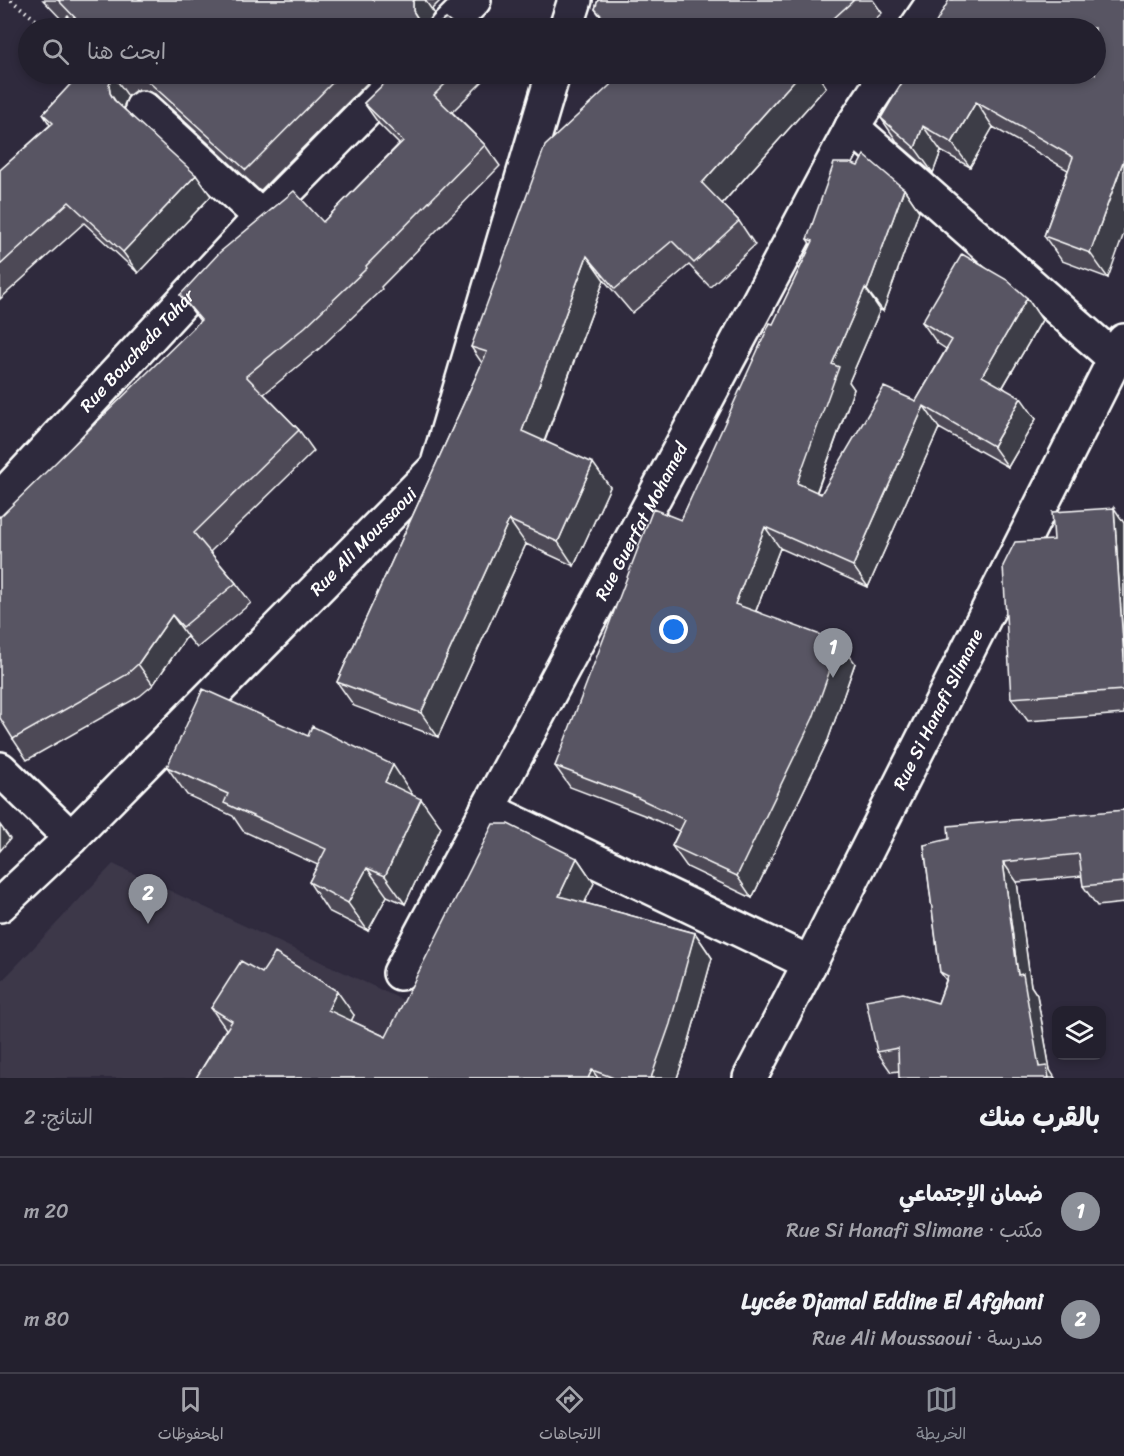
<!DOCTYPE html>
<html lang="ar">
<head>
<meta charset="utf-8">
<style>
  :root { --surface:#23202e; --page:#2b2836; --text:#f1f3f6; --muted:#a3a3aa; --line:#403e4a; --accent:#8c9099 }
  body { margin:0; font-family:Sriracha,"Playpen Sans Arabic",sans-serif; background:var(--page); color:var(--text); direction:rtl }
  .controls { position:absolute; right:18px; bottom:18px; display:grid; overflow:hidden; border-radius:12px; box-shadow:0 3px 9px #0003 }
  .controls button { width:54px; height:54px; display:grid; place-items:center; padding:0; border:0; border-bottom:2px solid var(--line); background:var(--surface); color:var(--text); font:30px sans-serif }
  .you { position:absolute; left:674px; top:630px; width:21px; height:21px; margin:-15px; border:4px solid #fff; border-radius:50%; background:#1a73e8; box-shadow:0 0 0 9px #1a73e833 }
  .badge { display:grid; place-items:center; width:39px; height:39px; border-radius:50%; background:var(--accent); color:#fff; font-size:20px; font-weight:700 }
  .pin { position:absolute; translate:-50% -50px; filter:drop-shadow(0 2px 3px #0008) }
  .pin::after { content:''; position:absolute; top:32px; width:21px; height:18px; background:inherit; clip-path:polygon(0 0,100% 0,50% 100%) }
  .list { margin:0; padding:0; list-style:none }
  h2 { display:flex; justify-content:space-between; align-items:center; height:78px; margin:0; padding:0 24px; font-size:26px }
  h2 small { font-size:20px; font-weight:400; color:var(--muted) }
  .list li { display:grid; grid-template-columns:39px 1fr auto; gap:18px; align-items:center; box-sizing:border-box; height:108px; padding:0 24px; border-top:2px solid var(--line) }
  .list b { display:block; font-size:22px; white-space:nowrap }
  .list p { margin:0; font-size:20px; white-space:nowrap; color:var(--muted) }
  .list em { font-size:20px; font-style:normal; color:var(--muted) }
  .icon { flex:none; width:33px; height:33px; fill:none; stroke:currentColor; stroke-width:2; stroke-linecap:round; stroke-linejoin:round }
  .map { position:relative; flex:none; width:1124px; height:1078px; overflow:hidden; direction:ltr }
  .search { position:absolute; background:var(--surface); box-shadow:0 3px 9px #0003; left:18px; right:18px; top:18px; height:66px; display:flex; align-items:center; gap:15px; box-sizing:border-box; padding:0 21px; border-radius:33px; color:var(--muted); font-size:22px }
  .sheet { height:294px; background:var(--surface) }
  nav { display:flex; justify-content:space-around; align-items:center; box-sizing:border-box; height:84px; border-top:2px solid var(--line); background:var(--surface); font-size:16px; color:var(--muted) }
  nav a { display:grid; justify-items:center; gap:3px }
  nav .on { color:var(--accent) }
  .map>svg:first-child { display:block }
</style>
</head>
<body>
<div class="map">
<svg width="1124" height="1078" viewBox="0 0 1124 1078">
  <rect width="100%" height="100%" fill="#2f2a3d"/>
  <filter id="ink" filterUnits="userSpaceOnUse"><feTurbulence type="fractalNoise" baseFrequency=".0167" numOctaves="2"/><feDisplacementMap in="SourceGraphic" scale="12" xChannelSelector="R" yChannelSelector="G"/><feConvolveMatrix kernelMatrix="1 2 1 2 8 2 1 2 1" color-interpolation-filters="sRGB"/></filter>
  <g filter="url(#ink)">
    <path fill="#3c3749" d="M113 864 569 1078H0V983Z"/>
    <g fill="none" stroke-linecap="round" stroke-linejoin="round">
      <g stroke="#fff" stroke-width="38">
        <g id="minor">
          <path d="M446 28 474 0"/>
          <path d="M566 28 575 0"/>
          <path d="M916 28 935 0"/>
          <path d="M142 108 261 217"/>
          <path d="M852 127 1115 359 1124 358"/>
          <path id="s1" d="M0 499 261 217 402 74"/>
          <path d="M0 769 71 838"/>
          <path d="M487 809 810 963"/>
          <path id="s2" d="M0 905 71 838 437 467 553 74"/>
          <path id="s3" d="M400 973 852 127 887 74"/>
        </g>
      </g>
      <g stroke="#fff" stroke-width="38">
        <g id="tertiary">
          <path id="s4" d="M750 1078 810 963 1124 341"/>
        </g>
      </g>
      <path stroke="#fff" stroke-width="4" stroke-dasharray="1.5 4.5" stroke-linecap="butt" d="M11 0 46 28"/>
      <use href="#minor" stroke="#2f2a3d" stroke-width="33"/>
      <use href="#tertiary" stroke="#2f2a3d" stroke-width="33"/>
    </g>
    <path fill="#4d4956" stroke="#fff" stroke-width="1.5" d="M43 0H441L432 9 434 13 428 23V25L457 28H80L68 16 63 21Z
      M598 0H873L882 13 866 28H609L595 9Z
      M1124 0 1108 278 1062 261 1044 236 1068 170 993 127 970 167 941 151 933 173 898 143 881 118Z
      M80 74H376L260 191 155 94 145 90H136L128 96 124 105V109L211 196 138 273 84 223 0 299V170L50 125 43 114Z
      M394 74H490L452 112 485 145 500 166 381 287 382 289 320 348 264 394 299 430 314 451 210 552 236 583 251 603 197 648 187 636 153 685 140 696 27 760 13 739 200 321 180 295 323 222 399 144 379 124 364 103Z
      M622 74H818L826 87 722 204 739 221 755 245 710 287 689 265 632 313 604 280 545 441 610 487 574 566 526 544 438 737 354 706 337 682 482 363 471 347Z
      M904 189 919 211 883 311 880 310 849 382 854 389 817 492 821 494 916 401 946 349 937 343 922 322 1027 298 1042 320 1003 387 1036 419 1008 467 939 428 868 587 780 548 756 611 855 663 828 740 752 898 687 867 672 846 679 831 649 817 570 787 555 766 681 520 811 245 807 239Z
      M1124 523V714L1028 721 1011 698 1054 540Z
      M167 767 412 794V795L441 827 405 904 387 896 368 931 328 911 309 882 318 865 243 831 233 816 187 795Z
      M1124 810V903L1097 906 1083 886 1082 876 1017 882 1031 986 1037 995 1050 1070 899 1071 891 1072 877 1052 938 1003 946 980 940 972 924 845Z
      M577 858 594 883 584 903 695 933 712 958 687 1048 677 1078H196L226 1029 211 1008 262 973 354 1015 351 1021 386 1037Z"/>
    <path fill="#3e3c46" stroke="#fff" stroke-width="1.5" d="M415 0H425L434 13 428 23V28H424L413 11V2Z
      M800 74H817L826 87 719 207 702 183Z
      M113 75 128 96 124 105V114L110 93 109 84Z
      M976 102 993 127 970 167 952 143Z
      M923 126 941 151 933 173 915 148Z
      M1124 159V233L1108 278 1090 253Z
      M196 175 211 196 138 273 123 252Z
      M904 189 919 211 883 311 867 290Z
      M587 256 604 280 539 455 522 431Z
      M865 288 880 310 849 382 854 389 812 504 797 483 832 364Z
      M1027 298 1042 320 997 397 982 376Z
      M1021 398 1036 419 1008 467 993 446Z
      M924 406 939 428 868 587 853 566Z
      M593 463 610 487 574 566 558 542Z
      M1114 508 1124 523V658Z
      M509 520 526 544 438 737 421 713Z
      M765 527 780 548 750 626 735 604Z
      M172 615 187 636 153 685 138 664Z
      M840 642 855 663 828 740 752 898 737 876Z
      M393 765 412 794 404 811 385 782Z
      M421 799 441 827 405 904 385 876Z
      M0 825 10 839 0 851Z
      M577 858 594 883 576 921 559 896Z
      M1003 862 1017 882 1031 986 1037 995 1050 1070 1055 1078H1046L1039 1067 1018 975Z
      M367 868 387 896 368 931 348 903Z
      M695 933 712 958 687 1048 677 1078H651Z
      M337 991 354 1015 345 1034 328 1010Z
      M592 1070 598 1078H588Z"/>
    <path fill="#595564" stroke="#fff" stroke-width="1.5" d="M58 0H415L413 2V11L419 21 426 25H436L446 19 457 28H85Z
      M598 0H854L823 28H613L595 9Z
      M949 0H1124V159L1090 253 1044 236 1073 157 976 102 952 143 923 126 915 148 881 118 907 74H1095V28H933Z
      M80 74H115L113 75 109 84 110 93 114 100 196 175 123 252 69 202 0 265V170L53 123 43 114Z
      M140 74H341L246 170Z
      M394 74H455L434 95 485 145 366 266 367 268 305 327 246 376 299 430 194 533 236 583 183 627 172 615 138 664 126 675 13 739 0 718V517L201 320 180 295 220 252 294 191 323 222 403 141 364 103Z
      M622 74H800L702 183 739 221 694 263 672 241 615 289 587 256 522 431 593 463 558 542 509 520 421 713 337 682 487 352 471 347 545 146Z
      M864 155 904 189 867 290 865 288 832 364 839 367 797 483 821 494 884 387 916 401 952 340 922 322 962 254 1007 280 1027 298 982 376 1021 398 993 446 924 406 853 566 765 527 735 604 840 642 813 718 737 876 672 846 685 820 634 796 555 766 653 509 681 520 770 323 773 324 813 241 807 239 834 163H850L858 166Z
      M1114 508 1124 658V690L1011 698 1003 566 1015 542 1054 540 1052 512Z
      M203 689 308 736 312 726 393 765 385 782 421 799 385 876 367 868 348 903 309 882 326 849 224 803 228 794 167 767Z
      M1124 810V882L1083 886 1079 854 1003 862 1018 975 1023 974 1039 1067 1047 1066 1049 1078H899L898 1048 877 1052 866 1000 903 993 938 1003 948 976 940 972 924 845 949 839 948 826Z
      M493 824H508L577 858 559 896 695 933 670 1024 651 1078H614L592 1070 588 1078H196L232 1021 211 1008 241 961 262 973 275 953 337 991 328 1010 386 1037Z"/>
  </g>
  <g text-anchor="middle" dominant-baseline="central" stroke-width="4.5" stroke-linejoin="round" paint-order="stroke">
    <g font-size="18" fill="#fff" stroke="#2f2a3d">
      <text stroke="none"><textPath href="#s1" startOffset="202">Rue Boucheda Tahar</textPath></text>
      <text stroke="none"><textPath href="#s3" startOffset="512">Rue Guerfat Mohamed</textPath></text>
      <text stroke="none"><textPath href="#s2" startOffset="514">Rue Ali Moussaoui</textPath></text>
      <text stroke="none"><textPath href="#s4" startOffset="414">Rue Si Hanafi Slimane</textPath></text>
    </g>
  </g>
</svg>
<div class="controls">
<button><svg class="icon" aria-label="layers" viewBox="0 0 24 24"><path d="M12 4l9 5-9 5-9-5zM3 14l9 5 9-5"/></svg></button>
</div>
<div class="you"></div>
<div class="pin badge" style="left:833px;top:678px">1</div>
<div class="pin badge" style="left:148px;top:924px">2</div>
<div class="search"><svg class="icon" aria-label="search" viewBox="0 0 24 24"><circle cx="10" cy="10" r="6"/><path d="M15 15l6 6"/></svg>ابحث هنا</div>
</div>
<section class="sheet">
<h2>بالقرب منك<small>النتائج: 2</small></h2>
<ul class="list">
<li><span class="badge">1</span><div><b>ضمان الإجتماعي</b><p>مكتب · Rue Si Hanafi Slimane</p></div><em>20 m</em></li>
<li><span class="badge">2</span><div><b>Lycée Djamal Eddine El Afghani</b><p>مدرسة · Rue Ali Moussaoui</p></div><em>80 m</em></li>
</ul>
</section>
<nav>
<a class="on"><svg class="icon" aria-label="map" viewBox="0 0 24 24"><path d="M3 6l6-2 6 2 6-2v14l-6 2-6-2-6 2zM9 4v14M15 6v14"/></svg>الخريطة</a>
<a><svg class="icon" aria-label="directions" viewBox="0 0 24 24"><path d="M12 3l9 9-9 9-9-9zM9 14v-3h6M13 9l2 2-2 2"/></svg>الاتجاهات</a>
<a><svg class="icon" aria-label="saved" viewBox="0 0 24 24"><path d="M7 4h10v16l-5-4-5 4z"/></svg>المحفوظات</a>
</nav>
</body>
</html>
